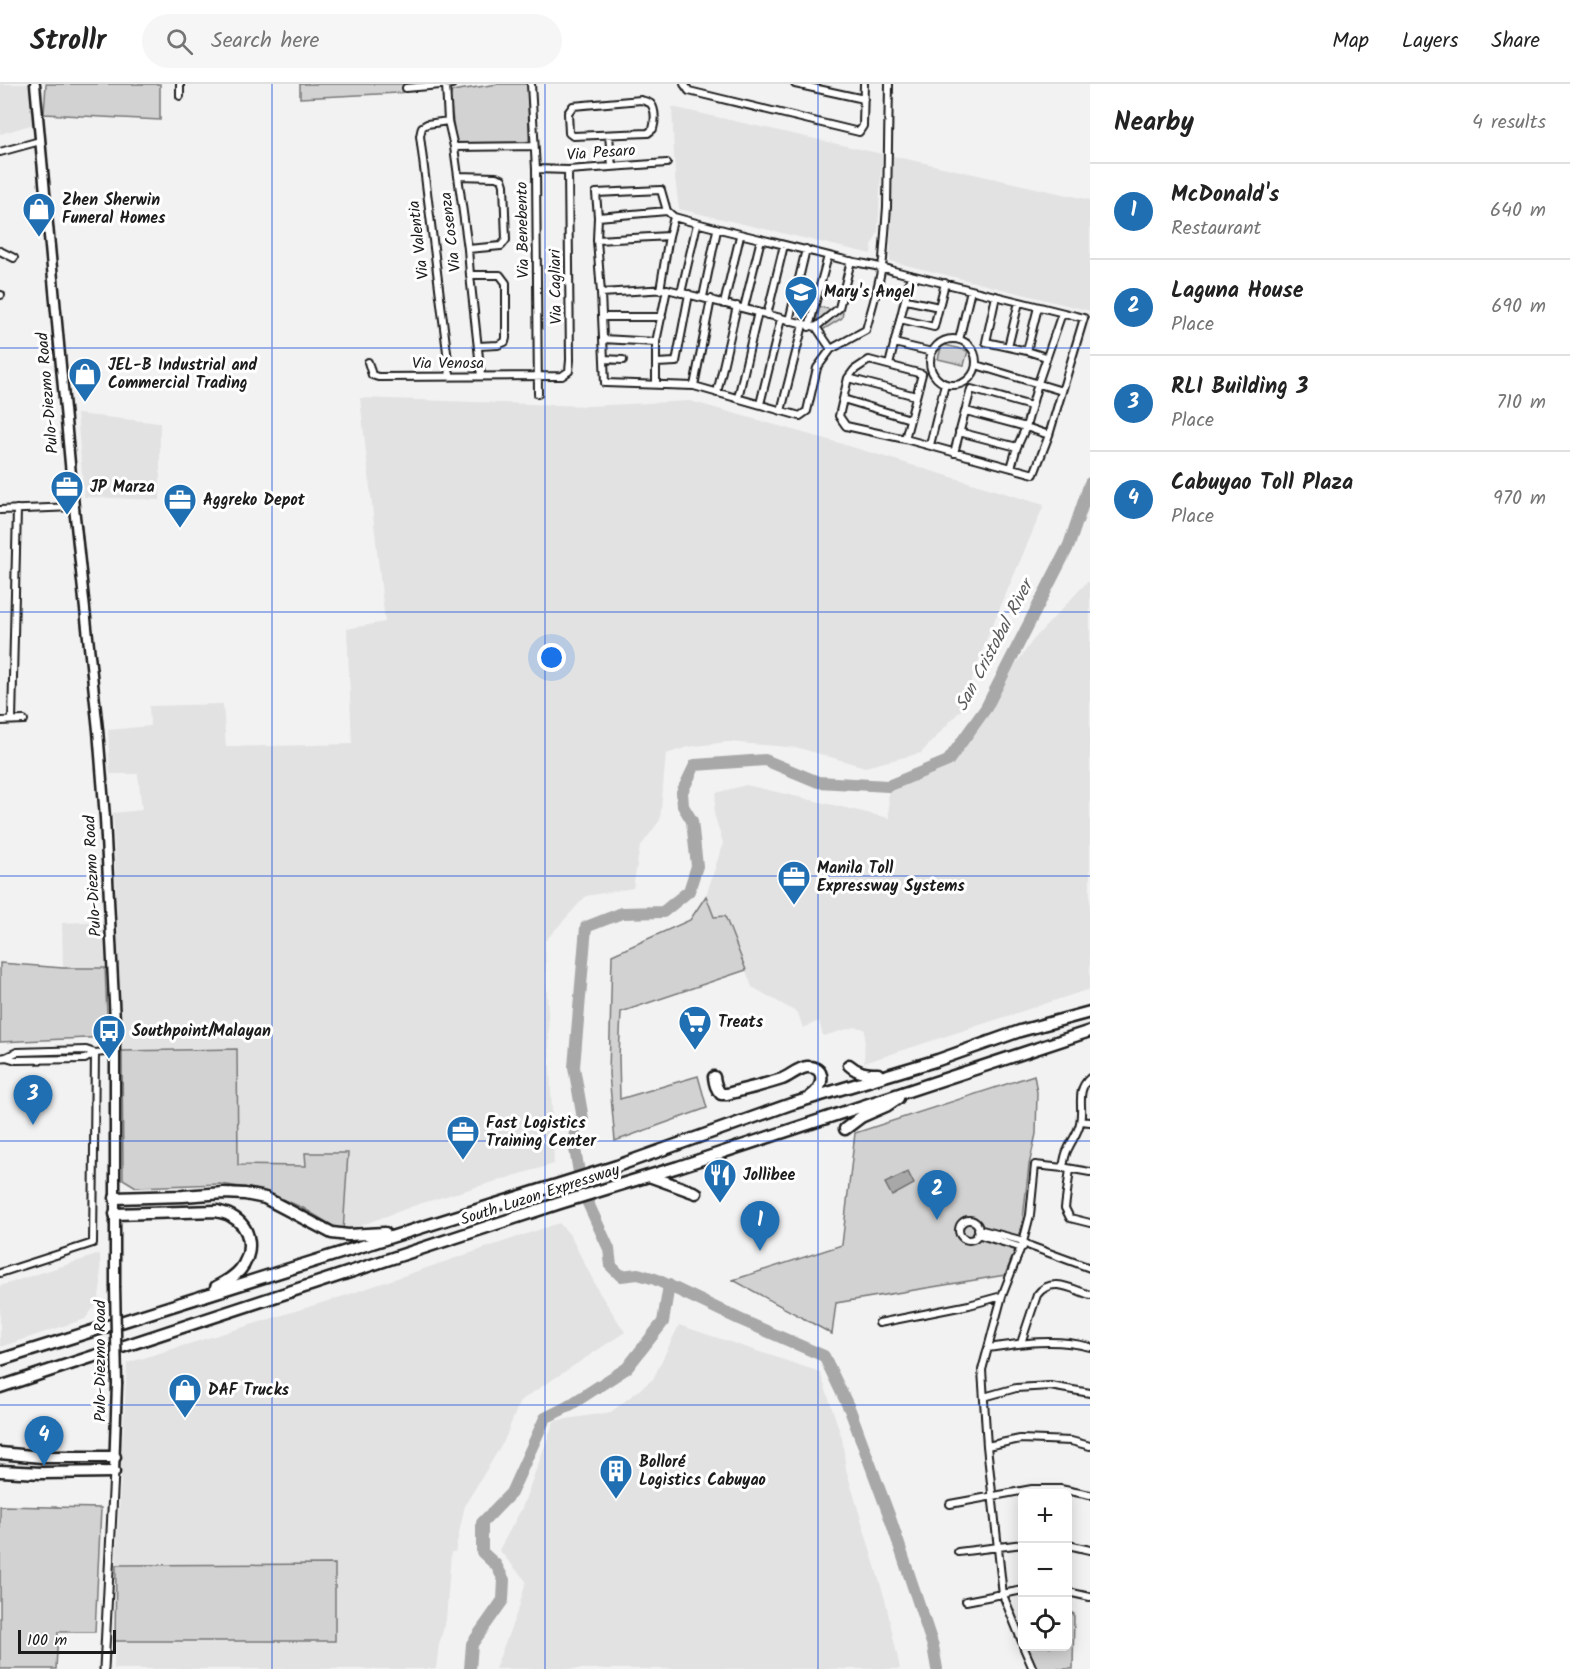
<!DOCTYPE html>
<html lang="en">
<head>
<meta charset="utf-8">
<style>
  :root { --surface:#fff; --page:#f6f6f6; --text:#222; --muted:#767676; --line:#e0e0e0; --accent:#1f6fb2 }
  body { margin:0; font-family:Kalam,sans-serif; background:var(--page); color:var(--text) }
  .controls { position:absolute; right:18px; bottom:18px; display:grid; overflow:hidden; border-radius:9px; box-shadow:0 3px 15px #0003 }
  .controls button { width:54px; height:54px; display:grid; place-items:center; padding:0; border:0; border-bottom:2px solid var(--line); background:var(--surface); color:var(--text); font:30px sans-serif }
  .scale { position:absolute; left:18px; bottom:15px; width:98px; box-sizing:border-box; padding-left:6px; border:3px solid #1c1c1c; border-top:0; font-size:16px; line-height:21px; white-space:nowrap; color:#1c1c1c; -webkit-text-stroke:4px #fff; paint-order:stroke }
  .you { position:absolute; left:552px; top:574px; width:21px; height:21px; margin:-15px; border:4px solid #fff; border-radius:50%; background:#1a73e8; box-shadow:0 0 0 9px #1a73e833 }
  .badge { display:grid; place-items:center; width:39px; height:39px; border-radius:50%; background:var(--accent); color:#fff; font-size:20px; font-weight:700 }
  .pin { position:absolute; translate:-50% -50px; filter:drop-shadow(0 2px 3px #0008) }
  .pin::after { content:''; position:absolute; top:32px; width:21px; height:18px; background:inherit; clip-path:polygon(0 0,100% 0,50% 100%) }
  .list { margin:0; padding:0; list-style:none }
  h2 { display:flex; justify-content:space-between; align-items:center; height:78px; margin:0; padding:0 24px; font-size:26px }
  h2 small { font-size:20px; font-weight:400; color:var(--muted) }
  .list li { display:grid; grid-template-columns:39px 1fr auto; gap:18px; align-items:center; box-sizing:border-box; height:96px; padding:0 24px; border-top:2px solid var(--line) }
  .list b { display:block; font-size:22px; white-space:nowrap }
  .list p { margin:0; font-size:20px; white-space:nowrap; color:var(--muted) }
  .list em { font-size:20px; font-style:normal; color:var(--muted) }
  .icon { flex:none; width:33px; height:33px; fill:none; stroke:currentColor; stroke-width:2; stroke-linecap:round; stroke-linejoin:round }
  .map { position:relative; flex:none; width:1090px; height:1585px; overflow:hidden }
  header { display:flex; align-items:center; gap:36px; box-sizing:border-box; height:84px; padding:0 30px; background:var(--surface); border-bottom:2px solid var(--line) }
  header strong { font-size:28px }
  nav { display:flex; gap:33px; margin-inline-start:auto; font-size:21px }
  .search { width:420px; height:54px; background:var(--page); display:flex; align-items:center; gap:15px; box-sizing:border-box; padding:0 21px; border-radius:33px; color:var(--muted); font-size:22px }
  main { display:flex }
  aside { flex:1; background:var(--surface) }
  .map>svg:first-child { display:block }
</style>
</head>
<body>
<header>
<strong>Strollr</strong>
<div class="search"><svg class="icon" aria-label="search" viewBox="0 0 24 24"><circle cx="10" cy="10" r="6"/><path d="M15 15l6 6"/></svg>Search here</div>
<nav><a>Map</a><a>Layers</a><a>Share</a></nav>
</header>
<main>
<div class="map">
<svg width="1090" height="1585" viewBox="0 0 1090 1585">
  <rect width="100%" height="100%" fill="#f2f2f2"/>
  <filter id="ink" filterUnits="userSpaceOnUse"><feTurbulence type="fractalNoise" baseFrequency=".0167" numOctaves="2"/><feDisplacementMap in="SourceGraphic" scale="12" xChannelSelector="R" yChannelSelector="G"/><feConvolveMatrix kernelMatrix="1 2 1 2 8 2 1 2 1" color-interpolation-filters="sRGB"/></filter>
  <g filter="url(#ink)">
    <path fill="#e2e2e2" d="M0 0H29L34 40 0 50Z
      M672 23 882 70 878 148 872 161 871 170 679 125 675 94Z
      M893 72 1090 116V227L890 177Z
      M360 314 587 322 690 317 839 359 1044 421 987 554 961 626 921 669 865 683 799 664 728 658 688 663 666 670 660 736 640 763 633 804 586 812 545 857 554 1080 419 1120 343 1148 306 1069V1082H238L237 965 122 967 113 729 142 726 138 690H110L108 646 150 642 149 622 223 620 226 663 352 660 347 545 385 538Z
      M77 330 160 339V416L84 413Z
      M1087 498H1090V905L864 979 865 945 855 943 823 952 819 937 803 944 798 929 752 903 725 832 714 833 706 812 723 759 714 730 716 709 746 701 889 734 888 702 948 676 1033 556Z
      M104 837 105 884H63L62 839Z
      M559 1139 570 1151 599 1208 625 1248 520 1317 504 1357 465 1421 455 1468H451L446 1536 439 1560 436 1585H114L115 1557H335V1480L116 1481 127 1279 344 1212Z
      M100 1170 101 1200 98 1218 85 1235 0 1263V1202Z
      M679 1241 820 1288 842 1354 846 1385 886 1519 900 1585H495L519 1523 526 1497 499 1466 522 1424 554 1337 611 1328 653 1295Z"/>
    <path fill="#d2d2d2" stroke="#777" stroke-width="1.5" d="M46 0H160V36L44 30Z
      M300 0H462L398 9 300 14Z
      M498 0H526L528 3 529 57 525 59 456 60 450 14 452 7Z
      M820 223 843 228 842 234 821 247 814 245Z
      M942 260 968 267 964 281 938 275Z
      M706 812 714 833 725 832 746 886 621 928 619 973 620 1015 698 992 707 1024 615 1057 609 990 612 871 690 836Z
      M0 879 63 884H105L108 953 0 958Z
      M237 965 238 1081 306 1082 305 1069H348L343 1148 303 1124 262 1106 220 1100 136 1103 123 1095 122 967Z
      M1034 991 1037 1008 1036 1050 1029 1081 1023 1135 1019 1153 981 1142 979 1154 1016 1164 1005 1191 836 1219 832 1250 733 1196 842 1161 855 1049Z
      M0 1422 101 1424 95 1548H58L56 1585H0Z
      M335 1480V1557H115L116 1481Z
      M1068 1527 1074 1530 1073 1585H1036L1026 1563 1068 1562Z"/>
    <path fill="#a8a8a8" stroke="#707070" stroke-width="1.5" d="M908 1088 914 1100 892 1112 885 1099Z"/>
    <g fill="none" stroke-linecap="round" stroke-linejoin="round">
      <path stroke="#a8a8a8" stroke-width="12" d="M470 1585 472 1560 503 1516 504 1496 496 1481 482 1468V1439L511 1409 545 1334 567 1323 627 1284 663 1238 669 1201
        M937 1585 933 1562 889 1431 850 1326 824 1272 739 1235 655 1195 638 1190 621 1192 611 1182 609 1165 582 1106 574 1059 575 1047 583 1035 574 983 586 843 622 829 663 828 689 807 697 782 692 737 683 722 682 708 695 681 765 676 818 698 888 702 948 677 986 624 1069 461 1090 399"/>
      <g stroke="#1c1c1c" stroke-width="10">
        <path id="minor" d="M531 0 536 85 538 310
          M684 0 689 7 859 48 863 42 864 0
          M795 0 864 15
          M889 0 887 123 883 175C880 199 872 223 866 246L831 265 817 284 807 327 800 332 694 302 605 299 601 209 597 156 598 133 596 109 661 106 667 127 674 133C731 149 788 161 845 176 861 180 878 181 894 187L1084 234 1049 351 1034 390 905 355 846 342 839 332 848 294 854 286 869 276 922 290 905 355
          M446 1 448 37 454 63 468 165 470 191 481 292
          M406 4 452 0
          M180 12V0
          M641 16C644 17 649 18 651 20 656 26 655 39 653 45L648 49 573 52 569 49 568 29 573 22Z
          M448 37 427 40 422 43 420 52 450 292
          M609 52 612 82
          M454 63 534 62
          M0 68 40 57
          M536 85 568 86 667 79
          M458 92 496 93 502 95 504 101 506 156 501 162 468 165
          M598 133 667 127
          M597 156 669 152
          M0 167 14 174
          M470 191H500L506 199V254L505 258 498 261 478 262
          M660 206 669 152 674 133
          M601 209 667 205 816 243 831 265
          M681 209 697 140
          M0 211H1
          M996 212 986 258 1027 267 1046 273
          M703 213 717 146
          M906 216 939 223
          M724 220 740 152
          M744 224 761 155
          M767 231 784 161
          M602 233H662
          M900 235 934 243 945 199
          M789 237 806 165
          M809 243 828 172
          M816 243 839 224 851 177
          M603 255 656 258
          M930 278a23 23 0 1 1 46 0a23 23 0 1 1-46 0Z
          M959 256 971 206
          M894 259 932 268
          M1008 263 1019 218
          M1027 267 1038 223
          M604 275 623 276
          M368 278 372 291 378 293 562 292 569 287 570 276 568 86
          M656 279 676 278 689 210
          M889 281 911 191
          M976 281 1062 307
          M848 294 916 312
          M656 300V258L667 205
          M694 302 711 215
          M717 309 737 222
          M738 314 758 228
          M843 315 910 335
          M760 320 781 235
          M781 327 803 241
          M966 327 1026 343 1049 351
          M959 348 1017 363
          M930 361 945 300
          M954 369 971 305 1031 322
          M1011 384 1017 363 1026 343 1038 299 1062 229
          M0 426 74 423
          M12 636 17 425
          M0 637 24 636
          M6 973 16 976 85 975 95 969
          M0 974 6 973 17 968 86 966 95 969 116 967
          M1081 1037 1090 1038
          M1067 1084 1090 1088
          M1070 1085 1065 1124 1070 1134 1090 1139
          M959 1146a10 10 0 1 1 20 0a10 10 0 1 1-20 0Z
          M978 1145 1020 1156 1030 1162 1090 1184
          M977 1150 1019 1163H1023
          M0 1189 93 1159 95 969
          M879 1239 969 1221 1002 1212
          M1021 1259 1037 1211C1051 1192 1072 1205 1090 1211
          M988 1264C1022 1259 1056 1254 1090 1263
          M984 1313 1016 1304 1050 1302 1090 1309
          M987 1362 1020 1355 1071 1357 1090 1362
          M950 1420 1032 1405H1060L1090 1411
          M1068 1461 1090 1466
          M958 1468 1023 1460
          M1068 1508 1090 1513
          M966 1517 1023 1506
          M1023 1560 1003 1511 987 1362 982 1286 1002 1212 1023 1158 1030 1131 1035 1081 1063 1084C1064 1077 1065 1070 1068 1065 1072 1056 1078 1049 1080 1039 1084 1022 1075 1007 1090 994
          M1023 1562 1033 1585"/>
      </g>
      <g stroke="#1c1c1c" stroke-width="11">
        <path id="tertiary" d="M104 1585 114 1388"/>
      </g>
      <g stroke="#1c1c1c" stroke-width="13">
        <path id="secondary" d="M35 0 74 423 98 646 105 734 115 938V1202
          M114 1388 117 1300"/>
      </g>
      <g stroke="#1c1c1c" stroke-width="15">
        <path id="motorway" d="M849 981C858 989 866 990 878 990
          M714 993C715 1000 716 1005 721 1010H727C745 1005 764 1001 782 995 790 992 798 984 807 983 827 982 824 1004 811 1012
          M845 1045 861 1033 886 1022 898 1014
          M649 1092 696 1109
          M115 1114 183 1112 224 1109 245 1110 265 1114 332 1149 348 1151 385 1149
          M115 1130 217 1127C222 1129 227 1129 231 1132 252 1143 254 1168 240 1186 234 1193 224 1199 216 1203
          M0 1276 617 1082 791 1020 938 976 1020 947 1090 928
          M0 1303 560 1119 678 1083 1090 947
          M0 1369 42 1373H115
          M0 1387 42 1389 114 1388"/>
      </g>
      <use href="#minor" stroke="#fff" stroke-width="6"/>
      <use href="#tertiary" stroke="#fff" stroke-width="7"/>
      <use href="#secondary" stroke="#fff" stroke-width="8"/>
      <use href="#motorway" stroke="#fff" stroke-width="10"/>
      <g stroke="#1c1c1c" stroke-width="13" stroke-linecap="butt">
        <path id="secondary-bridge" d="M115 1202 117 1300"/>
      </g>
      <use href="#secondary-bridge" stroke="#fff" stroke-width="8"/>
    </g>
  </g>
  <path fill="none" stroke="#1d4ed8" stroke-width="1.5" stroke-opacity="0.55" d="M272 0V1585M545 0V1585M818 0V1585M0 264H1090M0 528H1090M0 792H1090M0 1057H1090M0 1321H1090"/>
  <defs>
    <g id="shop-pin" transform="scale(1.725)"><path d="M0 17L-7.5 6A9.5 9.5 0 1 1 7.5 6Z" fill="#1f6fb2" stroke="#fff"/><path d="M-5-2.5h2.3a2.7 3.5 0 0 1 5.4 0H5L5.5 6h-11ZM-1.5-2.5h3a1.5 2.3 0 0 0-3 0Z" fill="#fff"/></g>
    <g id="school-pin" transform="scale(1.725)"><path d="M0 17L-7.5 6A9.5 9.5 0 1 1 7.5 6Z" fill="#1f6fb2" stroke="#fff"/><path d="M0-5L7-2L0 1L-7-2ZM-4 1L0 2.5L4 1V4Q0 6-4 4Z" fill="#fff"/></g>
    <g id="office-pin" transform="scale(1.725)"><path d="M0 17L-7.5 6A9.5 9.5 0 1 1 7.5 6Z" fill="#1f6fb2" stroke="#fff"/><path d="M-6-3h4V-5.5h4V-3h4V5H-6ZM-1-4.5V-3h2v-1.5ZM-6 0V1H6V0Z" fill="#fff"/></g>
    <g id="supermarket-pin" transform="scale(1.725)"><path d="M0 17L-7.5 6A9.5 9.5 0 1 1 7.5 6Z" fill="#1f6fb2" stroke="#fff"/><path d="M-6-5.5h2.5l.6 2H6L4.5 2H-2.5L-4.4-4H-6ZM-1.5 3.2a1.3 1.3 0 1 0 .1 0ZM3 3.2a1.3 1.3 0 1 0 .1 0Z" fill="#fff"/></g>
    <g id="bus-pin" transform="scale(1.725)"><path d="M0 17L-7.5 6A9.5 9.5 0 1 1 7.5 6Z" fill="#1f6fb2" stroke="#fff"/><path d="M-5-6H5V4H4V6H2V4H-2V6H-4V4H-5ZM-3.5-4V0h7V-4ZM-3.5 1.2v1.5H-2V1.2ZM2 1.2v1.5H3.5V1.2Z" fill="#fff"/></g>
    <g id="restaurant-pin" transform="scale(1.725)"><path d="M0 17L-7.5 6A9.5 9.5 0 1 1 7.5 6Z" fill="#1f6fb2" stroke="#fff"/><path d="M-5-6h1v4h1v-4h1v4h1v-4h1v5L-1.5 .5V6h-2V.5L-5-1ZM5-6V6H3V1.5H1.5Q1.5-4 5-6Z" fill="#fff"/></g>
    <g id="building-pin" transform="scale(1.725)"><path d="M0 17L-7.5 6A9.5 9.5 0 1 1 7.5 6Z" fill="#1f6fb2" stroke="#fff"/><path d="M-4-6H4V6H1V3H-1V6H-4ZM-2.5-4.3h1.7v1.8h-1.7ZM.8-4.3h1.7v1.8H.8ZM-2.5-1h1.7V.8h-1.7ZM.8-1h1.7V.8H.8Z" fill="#fff"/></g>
  </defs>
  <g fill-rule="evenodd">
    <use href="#shop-pin" x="39" y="125"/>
    <use href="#school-pin" x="801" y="208"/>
    <use href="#shop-pin" x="85" y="290"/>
    <use href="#office-pin" x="67" y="403"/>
    <use href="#office-pin" x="180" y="416"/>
    <use href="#office-pin" x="794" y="793"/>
    <use href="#supermarket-pin" x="695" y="938"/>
    <use href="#bus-pin" x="109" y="947"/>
    <use href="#office-pin" x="463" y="1048"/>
    <use href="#restaurant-pin" x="720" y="1091"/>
    <use href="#shop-pin" x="185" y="1306"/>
    <use href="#building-pin" x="616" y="1387"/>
  </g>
  <g text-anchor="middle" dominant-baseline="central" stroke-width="6" stroke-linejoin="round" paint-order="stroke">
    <g font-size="16" fill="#1c1c1c" stroke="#fff">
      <text transform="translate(601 69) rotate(-4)">Via Pesaro</text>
      <text transform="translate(523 146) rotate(-91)">Via Benebento</text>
      <text transform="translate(451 148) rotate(-97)">Via Cosenza</text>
      <text transform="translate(419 156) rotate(-97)">Via Valentia</text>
      <text transform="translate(556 203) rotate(-91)">Via Cagliari</text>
      <text x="448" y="279">Via Venosa</text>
      <text transform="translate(48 309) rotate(-95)">Pulo-Diezmo Road</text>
      <text transform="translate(93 792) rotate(-93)">Pulo-Diezmo Road</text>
      <text transform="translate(540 1111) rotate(-18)">South Luzon Expressway</text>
      <text transform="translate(100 1277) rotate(-90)">Pulo-Diezmo Road</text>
    </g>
    <g font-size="16" font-weight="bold" fill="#1c1c1c" stroke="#fff" text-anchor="start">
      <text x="62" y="116">Zhen Sherwin<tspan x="62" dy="18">Funeral Homes</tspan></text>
      <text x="824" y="208">Mary's Angel</text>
      <text x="108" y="281">JEL-B Industrial and<tspan x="108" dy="18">Commercial Trading</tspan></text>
      <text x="90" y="403">JP Marza</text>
      <text x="203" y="416">Aggreko Depot</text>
      <text x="817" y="784">Manila Toll<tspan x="817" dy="18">Expressway Systems</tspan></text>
      <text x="718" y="938">Treats</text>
      <text x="132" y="947">Southpoint/Malayan</text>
      <text x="486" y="1039">Fast Logistics<tspan x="486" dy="18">Training Center</tspan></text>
      <text x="743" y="1091">Jollibee</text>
      <text x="208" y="1306">DAF Trucks</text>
      <text x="639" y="1378">Bolloré<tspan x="639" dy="18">Logistics Cabuyao</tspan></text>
    </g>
    <g font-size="18" font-style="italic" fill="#5b5b5b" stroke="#fff">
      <text transform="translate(995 562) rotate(-62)">San Cristobal River</text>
    </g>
  </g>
</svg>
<div class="controls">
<button>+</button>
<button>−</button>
<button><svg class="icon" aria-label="locate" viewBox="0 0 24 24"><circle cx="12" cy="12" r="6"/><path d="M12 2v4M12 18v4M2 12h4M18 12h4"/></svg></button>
</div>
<div class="scale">100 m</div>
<div class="you"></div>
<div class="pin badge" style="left:760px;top:1167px">1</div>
<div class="pin badge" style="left:937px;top:1136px">2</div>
<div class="pin badge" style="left:33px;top:1041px">3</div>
<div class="pin badge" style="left:44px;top:1382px">4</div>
</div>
<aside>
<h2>Nearby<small>4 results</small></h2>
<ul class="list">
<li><span class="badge">1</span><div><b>McDonald's</b><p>Restaurant</p></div><em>640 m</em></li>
<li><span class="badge">2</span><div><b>Laguna House</b><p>Place</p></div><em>690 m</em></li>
<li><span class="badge">3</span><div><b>RLI Building 3</b><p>Place</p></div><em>710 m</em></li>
<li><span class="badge">4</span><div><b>Cabuyao Toll Plaza</b><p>Place</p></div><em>970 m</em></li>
</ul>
</aside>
</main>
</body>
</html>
